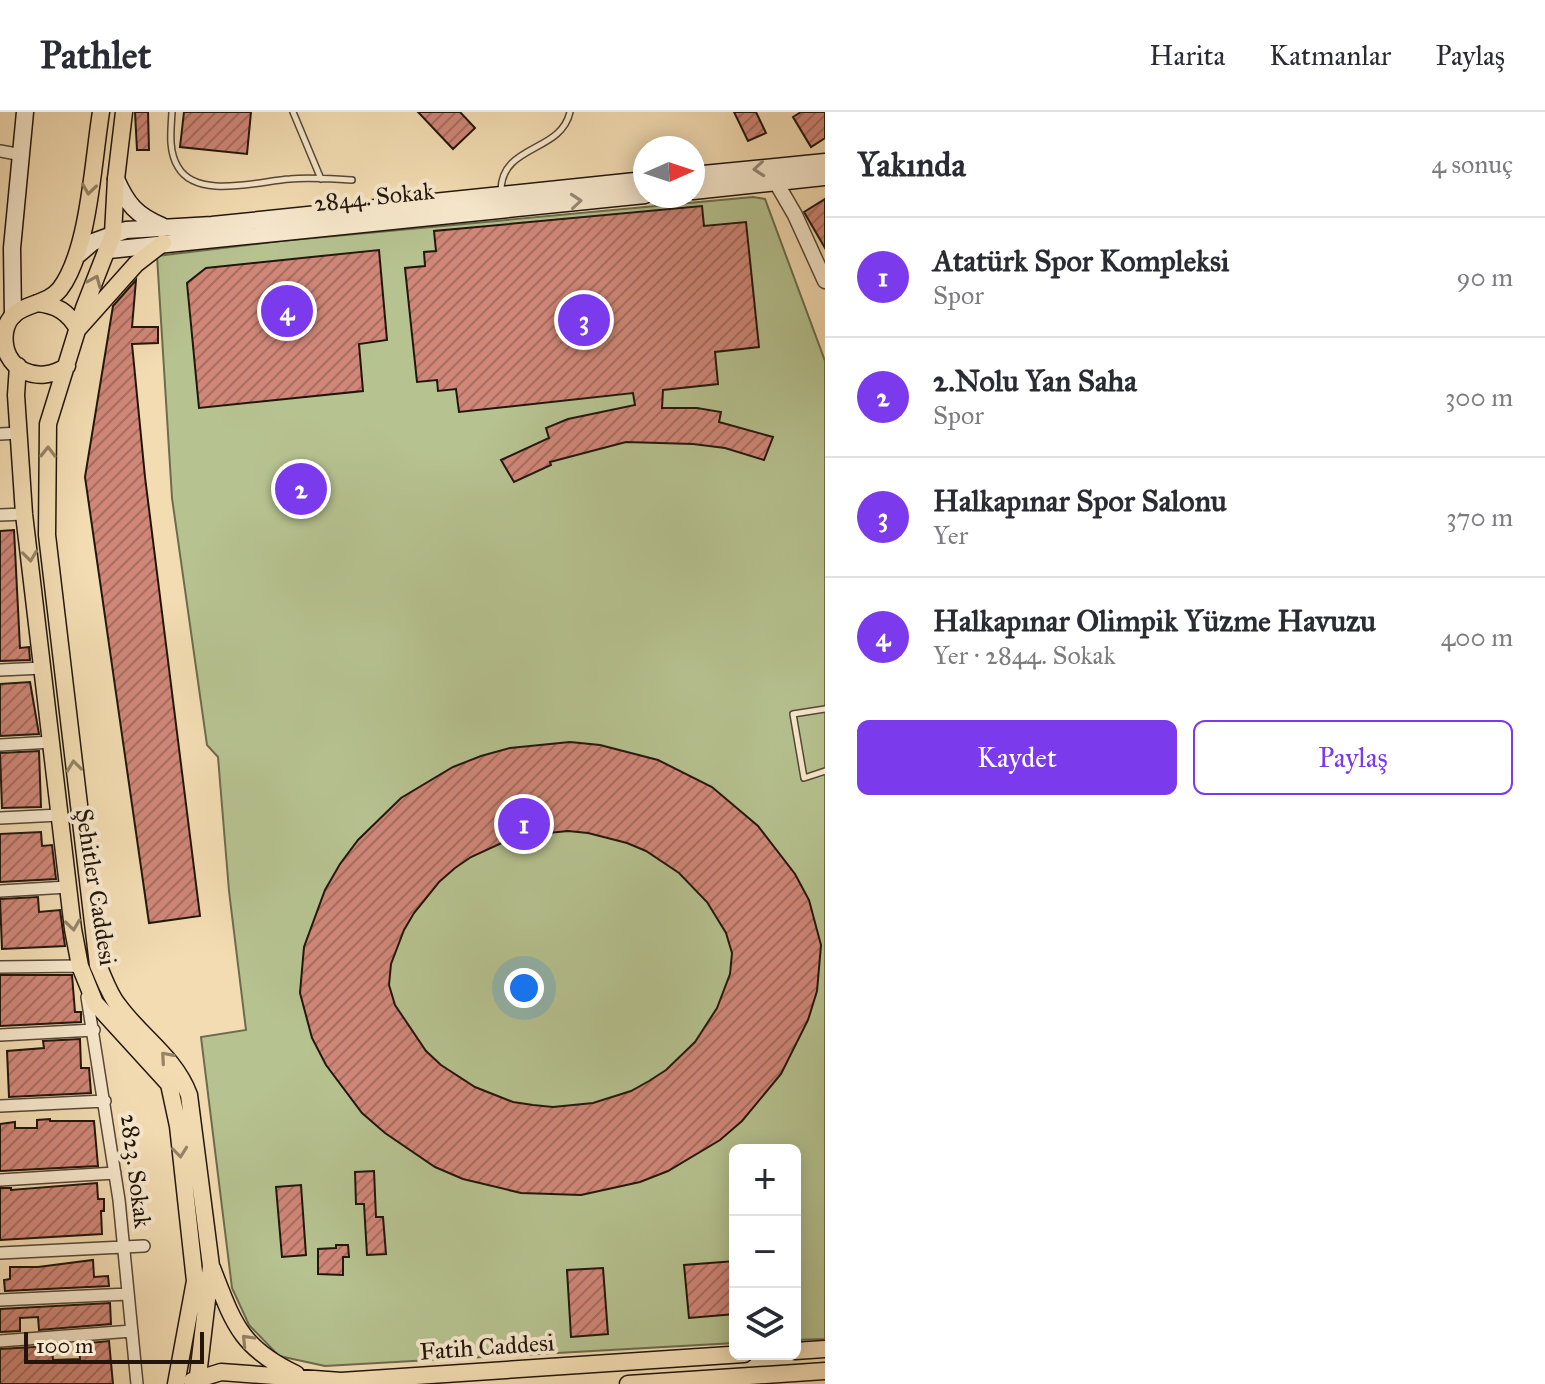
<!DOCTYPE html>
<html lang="tr">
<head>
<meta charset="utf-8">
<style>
  :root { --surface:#fff; --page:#f7f7f7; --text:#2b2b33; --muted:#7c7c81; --line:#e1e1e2; --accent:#7c3aed }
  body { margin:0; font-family:"IM FELL Great Primer",serif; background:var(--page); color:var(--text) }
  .controls { position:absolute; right:24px; bottom:24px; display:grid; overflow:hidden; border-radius:12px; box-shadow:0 4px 20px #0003 }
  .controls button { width:72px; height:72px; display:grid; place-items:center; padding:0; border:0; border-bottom:2px solid var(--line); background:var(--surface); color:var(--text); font:40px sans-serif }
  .compass { position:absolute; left:633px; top:24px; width:72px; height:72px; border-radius:50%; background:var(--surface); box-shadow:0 4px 20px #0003; rotate:87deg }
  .scale { position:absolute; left:24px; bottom:20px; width:180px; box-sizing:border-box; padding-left:8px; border:4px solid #22160c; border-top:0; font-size:22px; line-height:28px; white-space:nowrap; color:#22160c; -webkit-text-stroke:6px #f7e8cd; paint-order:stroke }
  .you { position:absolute; left:524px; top:876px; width:28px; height:28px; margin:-20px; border:6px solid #fff; border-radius:50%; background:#1a73e8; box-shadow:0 0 0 12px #1a73e833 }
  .badge { display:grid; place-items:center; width:52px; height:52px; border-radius:50%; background:var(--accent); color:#fff; font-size:26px; font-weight:700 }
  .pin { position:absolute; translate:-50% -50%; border:4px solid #fff; box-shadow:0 2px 8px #0006 }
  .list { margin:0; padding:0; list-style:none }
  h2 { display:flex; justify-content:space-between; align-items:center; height:104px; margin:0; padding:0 32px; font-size:34px }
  h2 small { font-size:26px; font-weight:400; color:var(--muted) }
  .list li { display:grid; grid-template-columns:52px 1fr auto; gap:24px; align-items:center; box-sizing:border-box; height:120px; padding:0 32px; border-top:2px solid var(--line) }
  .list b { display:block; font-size:30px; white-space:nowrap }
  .list p { margin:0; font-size:26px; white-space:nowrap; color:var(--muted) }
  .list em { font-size:26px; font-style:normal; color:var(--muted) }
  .actions { display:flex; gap:16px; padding:24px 32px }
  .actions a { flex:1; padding:18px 0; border:2px solid var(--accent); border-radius:12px; text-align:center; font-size:28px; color:var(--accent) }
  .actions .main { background:var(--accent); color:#fff }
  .icon { flex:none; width:44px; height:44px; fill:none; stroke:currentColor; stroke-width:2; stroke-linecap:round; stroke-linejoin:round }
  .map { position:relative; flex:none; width:825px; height:1272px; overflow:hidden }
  header { display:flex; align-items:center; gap:48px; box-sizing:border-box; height:112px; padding:0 40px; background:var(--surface); border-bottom:2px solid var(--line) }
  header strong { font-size:38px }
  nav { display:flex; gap:44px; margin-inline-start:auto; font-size:28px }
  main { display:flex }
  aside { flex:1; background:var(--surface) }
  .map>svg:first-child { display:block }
</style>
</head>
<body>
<header>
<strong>Pathlet</strong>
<nav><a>Harita</a><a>Katmanlar</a><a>Paylaş</a></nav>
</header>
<main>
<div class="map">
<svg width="825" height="1272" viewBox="0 0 825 1272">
  <defs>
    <pattern id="building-hatch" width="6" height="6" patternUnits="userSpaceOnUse" patternTransform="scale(2)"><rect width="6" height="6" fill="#d08778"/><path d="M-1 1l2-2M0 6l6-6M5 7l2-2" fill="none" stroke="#a86d61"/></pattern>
  </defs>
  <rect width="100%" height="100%" fill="#f3dcb2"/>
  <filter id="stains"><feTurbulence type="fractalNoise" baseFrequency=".0025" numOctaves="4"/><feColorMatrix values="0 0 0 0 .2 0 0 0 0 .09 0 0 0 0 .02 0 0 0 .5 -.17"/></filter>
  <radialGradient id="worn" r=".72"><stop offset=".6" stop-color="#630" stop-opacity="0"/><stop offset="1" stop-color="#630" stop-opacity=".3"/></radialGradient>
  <path fill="#b6c290" stroke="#6c6c4e" stroke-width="2" d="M753 85 765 87 825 249V1227L795 1228V1038H735V1231L325 1254 279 1244 249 1213 232 1176 201 925 246 918 229 779 218 645 207 633 172 386 157 144 281 129Z"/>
  <path fill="url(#building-hatch)" stroke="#22160c" stroke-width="2" fill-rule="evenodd" d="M135 0H148L149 38H137Z
    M184 0H251L247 42 180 35Z
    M418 0H460L475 16 453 37Z
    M734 0H756L766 21 748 29Z
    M801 0H825V26L811 35 793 5Z
    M825 87V136L804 100Z
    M702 94 704 114 746 110 759 235 715 240 718 272 663 278 662 296H697L721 300 719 310 773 325 764 348 725 336 693 332 626 330 550 350 551 353 514 370 501 348 549 326 546 316 568 307 635 293 633 281 459 300 456 277 438 279 437 268 417 270 405 156 425 154 424 140 436 139 434 119Z
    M379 138 387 228 359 232 363 279 199 296 187 171 206 156Z
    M136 168 132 215H158V231L132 232 145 365 200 804 149 811 85 365 113 194Z
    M14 418 20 536 29 535 30 548 0 549V419Z
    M30 570 39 622 0 624V572Z
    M570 630 600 633 658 648 712 675 758 714 795 762 809 788 821 833 817 879 808 908 781 962 742 1009 720 1028 668 1059 640 1070 581 1083 521 1081 463 1067 435 1055 385 1021 362 1001 326 953 312 926 300 881 304 835 325 778 340 752 358 728 401 686 453 655 481 644 510 636ZM568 719 588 721 627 731 646 739 679 761 707 790 726 821 732 841 730 862 717 896 695 930 666 958 649 969 631 979 593 991 553 995 533 993 513 990 475 975 441 953 426 939 395 893 389 873 391 852 404 818 414 801 439 770 455 756 471 745 508 728 528 723Z
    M39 639 41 695 2 696 0 641Z
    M41 720 42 734 52 733 56 767 0 770V722Z
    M38 785 39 800 60 798 65 834 2 837 0 787Z
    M0 863H72L75 900H81V910L0 914Z
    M80 927 81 956H89L91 981 9 985 7 939 44 936 43 929Z
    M50 1007V1009H94L98 1054 0 1059V1012L15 1010V1016H37V1008Z
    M374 1059 376 1105H383L386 1142 367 1143 364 1092H356L355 1060Z
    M97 1071 98 1087H104V1099H101L102 1122 0 1128V1076H11V1078Z
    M301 1073 306 1143 282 1145 276 1075Z
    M336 1133H348L349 1145H343V1163L318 1162V1137L336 1136Z
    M93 1148 94 1165 108 1164 109 1174 5 1179 4 1168 10 1167V1155H38Z
    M735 1149V1202L689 1206 684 1153Z
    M603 1156 608 1222 571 1225 567 1158Z
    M110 1191 111 1212 39 1218 38 1205 20 1206V1219L0 1220V1197Z
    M109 1229 113 1272H0V1237L52 1234 53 1248 80 1247 79 1232Z"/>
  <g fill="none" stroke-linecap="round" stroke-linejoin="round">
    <g stroke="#564836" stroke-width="8">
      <path id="service" d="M172 0C171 18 168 39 178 55 197 88 259 69 290 67 310 65 331 67 352 68
        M293 0 321 67
        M501 79C501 32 561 41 570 0
        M825 597 793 602 804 666 825 659"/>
    </g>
    <g stroke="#564836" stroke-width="14">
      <path id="minor" d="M0 39 22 43
        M0 322 19 321
        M0 403 24 402
        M0 558 43 556
        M0 633 52 630
        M0 706 60 703
        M0 779 68 775
        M0 855 80 854 81 857
        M87 885 119 1088 137 1272
        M0 923 94 918
        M0 994 105 989
        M0 1068 115 1061
        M0 1141 144 1134
        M0 1188 128 1182
        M0 1229 132 1219"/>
    </g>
    <g stroke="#564836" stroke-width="17">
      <path id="tertiary" d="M777 72 795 103 825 169"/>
    </g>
    <g stroke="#22160c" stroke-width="19">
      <path id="secondary" d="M693 63 825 50
        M116 67C127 92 136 103 162 114
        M693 79 825 65
        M109 138 645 83
        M79 142 93 130 126 118 212 113 645 68
        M13 204 12 136 25 0"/>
    </g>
    <g stroke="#22160c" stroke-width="19">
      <path id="primary" d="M124 0 116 67 113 122 84 196 48 312 47 423 98 853C104 866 109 882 118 893 141 925 175 945 189 983L211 1154 197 1272
        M37 191C57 193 68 200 78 217L136 152 163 131
        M18 254 16 283 24 402 73 817 80 854 95 891 169 972 178 1014 195 1169 176 1272
        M67 254C39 274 0 258 5 220 10 189 44 197 60 177 89 139 93 49 101 0
        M212 1156C233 1210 240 1236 296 1262
        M795 1239 825 1237
        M192 1269 221 1260 341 1269 744 1242
        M628 1272 825 1259"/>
    </g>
    <use href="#service" stroke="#f7e8cd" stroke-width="5"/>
    <use href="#minor" stroke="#f7e8cd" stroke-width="11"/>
    <use href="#tertiary" stroke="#f7e8cd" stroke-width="14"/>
    <use href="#secondary" stroke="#f7e8cd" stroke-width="16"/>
    <use href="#primary" stroke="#f3dcb2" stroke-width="16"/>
  </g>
  <defs><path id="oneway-chevron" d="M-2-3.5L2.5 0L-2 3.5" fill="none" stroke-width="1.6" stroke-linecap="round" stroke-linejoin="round" transform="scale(2)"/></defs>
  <g stroke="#978a76">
    <use href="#oneway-chevron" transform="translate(759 57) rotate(175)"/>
    <use href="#oneway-chevron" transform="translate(576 89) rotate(-5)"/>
  </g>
  <g stroke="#958367">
    <use href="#oneway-chevron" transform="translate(89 77) rotate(98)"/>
    <use href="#oneway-chevron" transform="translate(95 169) rotate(-67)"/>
    <use href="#oneway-chevron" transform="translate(48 340) rotate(-89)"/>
    <use href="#oneway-chevron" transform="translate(30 444) rotate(83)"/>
    <use href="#oneway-chevron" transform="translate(74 654) rotate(-97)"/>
    <use href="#oneway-chevron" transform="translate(73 813) rotate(82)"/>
    <use href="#oneway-chevron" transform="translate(166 945) rotate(-131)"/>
    <use href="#oneway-chevron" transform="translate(180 1040) rotate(84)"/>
    <use href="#oneway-chevron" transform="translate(247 1228) rotate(-134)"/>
  </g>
  <g text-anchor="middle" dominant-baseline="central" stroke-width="8" stroke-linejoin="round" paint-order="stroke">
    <g font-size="24" fill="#22160c" stroke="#f7e8cd">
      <text transform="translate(374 85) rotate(-6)">2844. Sokak</text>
      <text transform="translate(96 775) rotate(81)">Şehitler Caddesi</text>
      <text transform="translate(136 1059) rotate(83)">2823. Sokak</text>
      <text transform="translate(487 1235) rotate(-4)">Fatih Caddesi</text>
    </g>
  </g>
  <rect width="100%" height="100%" filter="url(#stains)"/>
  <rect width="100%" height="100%" fill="url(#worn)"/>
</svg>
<div class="controls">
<button>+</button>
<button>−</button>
<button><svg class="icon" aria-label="layers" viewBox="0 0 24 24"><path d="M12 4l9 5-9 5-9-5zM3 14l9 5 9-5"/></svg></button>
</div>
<svg class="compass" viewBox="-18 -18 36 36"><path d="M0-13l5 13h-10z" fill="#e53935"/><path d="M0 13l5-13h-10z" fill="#7c7c81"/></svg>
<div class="scale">100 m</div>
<div class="you"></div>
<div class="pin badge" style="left:524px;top:712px">1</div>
<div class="pin badge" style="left:301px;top:377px">2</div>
<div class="pin badge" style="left:584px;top:208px">3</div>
<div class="pin badge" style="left:287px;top:199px">4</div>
</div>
<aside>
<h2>Yakında<small>4 sonuç</small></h2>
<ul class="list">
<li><span class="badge">1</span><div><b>Atatürk Spor Kompleksi</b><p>Spor</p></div><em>90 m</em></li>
<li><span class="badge">2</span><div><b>2.Nolu Yan Saha</b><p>Spor</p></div><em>300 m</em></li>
<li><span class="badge">3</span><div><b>Halkapınar Spor Salonu</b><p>Yer</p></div><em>370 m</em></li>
<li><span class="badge">4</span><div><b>Halkapınar Olimpik Yüzme Havuzu</b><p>Yer · 2844. Sokak</p></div><em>400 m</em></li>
</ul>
<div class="actions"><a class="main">Kaydet</a><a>Paylaş</a></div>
</aside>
</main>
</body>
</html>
